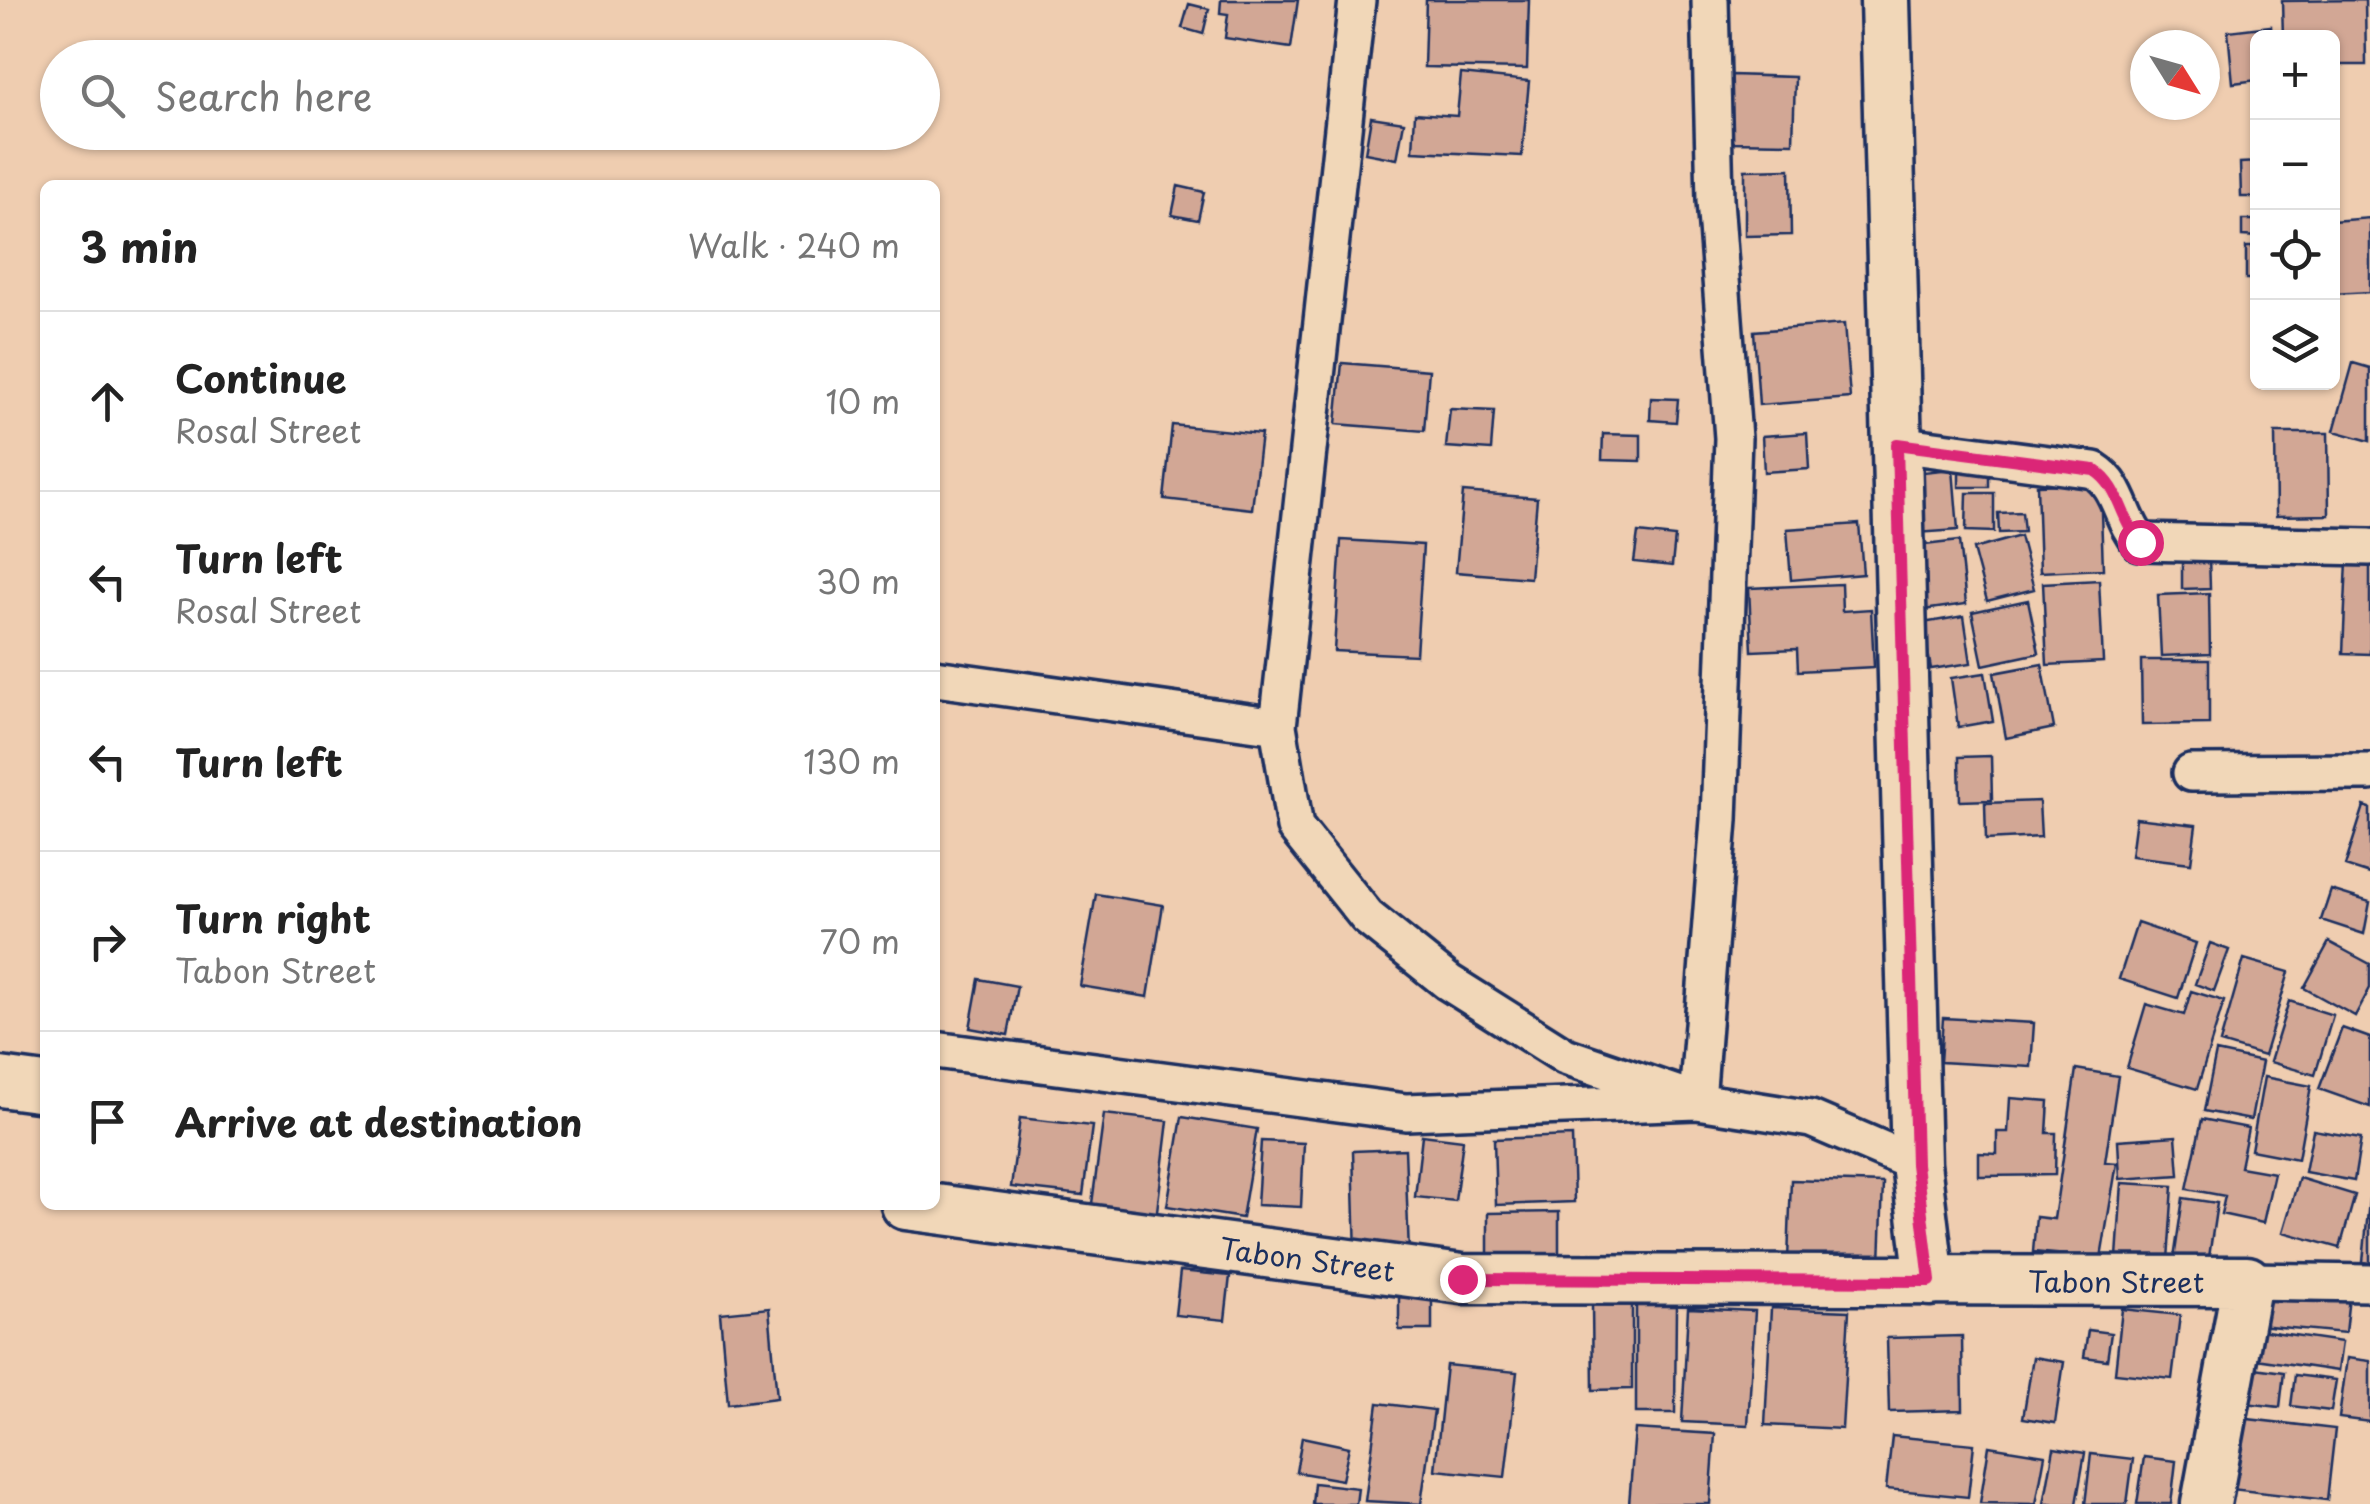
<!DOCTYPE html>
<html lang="en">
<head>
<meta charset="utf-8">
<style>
  :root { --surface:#fff; --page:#f6f6f6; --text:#222; --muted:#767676; --line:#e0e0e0 }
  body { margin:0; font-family:"Playpen Sans",sans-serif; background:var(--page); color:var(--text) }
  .controls { position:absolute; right:30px; top:30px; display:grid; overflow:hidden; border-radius:15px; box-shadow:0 2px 8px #0004 }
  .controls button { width:90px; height:90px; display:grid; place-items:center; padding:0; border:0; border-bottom:2px solid var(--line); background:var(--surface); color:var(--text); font:50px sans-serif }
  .compass { position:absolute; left:2130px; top:30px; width:90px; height:90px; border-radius:50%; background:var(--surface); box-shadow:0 2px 8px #0004; rotate:127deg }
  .stop { position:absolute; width:30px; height:30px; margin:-22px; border:8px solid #db2777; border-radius:50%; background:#fff }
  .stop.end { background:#db2777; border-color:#fff; box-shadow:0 2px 10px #0008 }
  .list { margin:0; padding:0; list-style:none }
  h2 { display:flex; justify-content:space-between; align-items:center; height:130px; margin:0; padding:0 40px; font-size:42px }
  h2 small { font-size:32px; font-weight:400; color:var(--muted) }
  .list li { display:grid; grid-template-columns:65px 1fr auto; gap:30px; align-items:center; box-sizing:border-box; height:180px; padding:0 40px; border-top:2px solid var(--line) }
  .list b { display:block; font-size:38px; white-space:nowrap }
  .list p { margin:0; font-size:32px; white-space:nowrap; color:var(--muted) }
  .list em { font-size:32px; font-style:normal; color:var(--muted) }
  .icon { flex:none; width:55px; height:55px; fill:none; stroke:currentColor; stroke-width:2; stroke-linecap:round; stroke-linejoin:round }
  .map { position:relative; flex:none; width:2370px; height:1504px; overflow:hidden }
  .search { position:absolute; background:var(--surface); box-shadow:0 2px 8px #0004; left:40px; top:40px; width:900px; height:110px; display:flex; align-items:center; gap:25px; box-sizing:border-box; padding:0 35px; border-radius:55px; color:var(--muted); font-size:38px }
  .panel { position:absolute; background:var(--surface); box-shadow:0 2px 8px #0004; left:40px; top:180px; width:900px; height:1030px; border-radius:15px }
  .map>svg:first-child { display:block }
</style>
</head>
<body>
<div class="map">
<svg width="2370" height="1504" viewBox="0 0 2370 1504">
  <rect width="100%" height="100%" fill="#efcdb0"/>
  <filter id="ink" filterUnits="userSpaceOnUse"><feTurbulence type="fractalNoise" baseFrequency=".01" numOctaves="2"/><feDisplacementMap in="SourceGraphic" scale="20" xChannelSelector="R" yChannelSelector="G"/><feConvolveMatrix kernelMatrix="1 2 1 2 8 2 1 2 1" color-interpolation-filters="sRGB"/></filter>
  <g filter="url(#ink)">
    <path fill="#d2a795" stroke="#1b2f5e" stroke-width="2.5" d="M1221 0H1298L1291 48 1225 38 1228 14 1220 13Z
      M1426 0H1529L1527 69 1424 67Z
      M2365 0 2366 65H2332V38H2283L2282 1Z
      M1189 4 1209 9 1203 34 1182 28Z
      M2271 26 2272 38H2258V80L2233 83 2228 31Z
      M1461 74 1529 81 1522 156 1413 151 1415 113 1457 116Z
      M1731 75 1795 77 1793 143 1729 142Z
      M1371 117 1404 122 1397 159 1365 153Z
      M2258 162V197H2241L2240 163Z
      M1790 169 1791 235 1745 236V170Z
      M1178 186 1204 192 1198 220 1172 215Z
      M2370 218V292L2332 294V221Z
      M2242 220H2258V237L2242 236Z
      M2246 247H2258V279H2246Z
      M1844 324 1850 398 1759 405 1754 331Z
      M1342 363 1429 370 1424 431 1336 424Z
      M2353 363 2370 368V441L2334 431Z
      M1651 398 1678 399 1676 422 1650 420Z
      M1450 409 1494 411 1491 450 1446 447Z
      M1172 425 1261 434 1252 509 1164 499Z
      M1807 433 1809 469 1764 472 1762 436Z
      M2275 433H2328L2329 515 2276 516Z
      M1603 434 1641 435V461L1602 460Z
      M1959 467 1989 468V487H1959Z
      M1953 469 1958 530 1917 533 1912 473Z
      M2100 483 2103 569 2040 572 2037 485Z
      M1463 492 1537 498 1530 578 1456 572Z
      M1967 493H1994V532L1966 531Z
      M2022 512 2024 532 1999 533 1998 513Z
      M1859 524 1863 574 1791 580 1787 529Z
      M1638 533 1675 537 1672 566 1634 562Z
      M2020 536 2034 589 1987 601 1973 549Z
      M1341 540 1423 545 1416 655 1334 651Z
      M1959 541 1966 604 1923 610 1916 546Z
      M2209 556 2210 588 2182 589V557Z
      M2347 560 2370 561V654L2343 653Z
      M2099 580 2103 662 2047 665 2043 583Z
      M1841 584 1842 611 1871 609 1874 667 1798 671 1797 649 1752 651 1749 588Z
      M2209 593 2210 654 2161 656 2158 595Z
      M2028 600 2039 653 1983 665 1972 612Z
      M1964 616 1971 663 1931 669 1923 623Z
      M2141 660H2209V724L2142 725Z
      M2042 664 2054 728 2006 738 1994 673Z
      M1985 673 1993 721 1958 727 1951 678Z
      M1991 756 1992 800 1960 801 1959 757Z
      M2039 801 2041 837 1986 840 1985 803Z
      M2364 806 2370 808V874L2345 866Z
      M2136 818 2196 825 2191 863 2131 856Z
      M2331 890 2370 902 2364 934 2321 920Z
      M1096 894 1163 905 1148 997 1080 986Z
      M2137 923 2196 943 2178 998 2119 979Z
      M2329 942 2370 964V988L2355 1016 2304 988Z
      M2210 943 2229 950 2214 991 2195 984Z
      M2244 959 2289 972 2264 1056 2220 1043Z
      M979 979 1017 986 1008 1035 970 1028Z
      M2191 991 2224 1001 2197 1089 2127 1068 2146 1004 2184 1015Z
      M2289 1001 2333 1015 2315 1075 2270 1062Z
      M1943 1018 2034 1023 2031 1067 1940 1062Z
      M2342 1028 2370 1038V1107L2319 1089Z
      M2216 1052 2262 1062 2251 1120 2204 1111Z
      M2076 1069 2118 1076 2105 1162 2117 1163 2101 1258 2033 1252 2036 1217 2054 1219Z
      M2264 1077 2311 1086 2298 1159 2251 1150Z
      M2010 1098 2049 1101 2047 1133H2056L2055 1175 1979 1176V1153L1997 1154V1132H2008Z
      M1104 1114 1168 1121 1156 1219 1091 1211Z
      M1182 1117 1257 1129 1242 1218 1167 1206Z
      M1020 1118 1092 1126 1083 1195 1011 1187Z
      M2202 1119 2248 1128 2240 1167 2274 1173 2263 1223 2221 1214 2225 1196 2187 1189Z
      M2313 1130 2361 1138 2354 1181 2305 1172Z
      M1422 1135 1463 1140 1455 1201 1415 1197Z
      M1572 1136 1574 1202 1496 1205 1494 1139Z
      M2176 1136 2179 1175 2120 1179 2118 1140Z
      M1261 1141 1304 1143 1301 1207 1257 1205Z
      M1405 1149 1409 1253 1356 1255 1353 1151Z
      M2299 1178 2355 1195 2340 1248 2283 1232Z
      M1791 1180 1883 1183 1880 1263 1788 1260Z
      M2122 1183 2173 1186 2168 1260 2117 1257Z
      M2370 1190V1263L2363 1262Z
      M2183 1198 2217 1203 2208 1264 2174 1259Z
      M1559 1212V1260L1488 1261V1213Z
      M1180 1271 1230 1276 1225 1320 1175 1315Z
      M2262 1289 2349 1297 2345 1333 2258 1325Z
      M1399 1297H1432V1330H1399Z
      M1632 1303V1389L1593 1390 1592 1304Z
      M1636 1306H1676L1675 1413H1636Z
      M769 1308 777 1398 728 1404 720 1313Z
      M1688 1308 1755 1311 1748 1425 1682 1422Z
      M1771 1308 1849 1311 1842 1429 1765 1425Z
      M2122 1309 2180 1315 2172 1379 2115 1373Z
      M2253 1329 2342 1342 2338 1371 2249 1358Z
      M2088 1330 2111 1333 2107 1360 2084 1357Z
      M1962 1336 1963 1410 1889 1412 1887 1338Z
      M2033 1357 2064 1362 2055 1423 2023 1418Z
      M2347 1358 2370 1361V1422L2339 1418Z
      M1446 1365 1517 1372 1505 1477 1435 1470Z
      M2248 1367 2284 1372 2280 1407 2245 1403Z
      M2295 1375 2336 1380 2331 1411 2291 1406Z
      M1378 1403 1434 1410 1421 1504 1365 1501Z
      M2239 1418 2335 1429 2327 1500 2231 1489Z
      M1635 1429 1715 1434 1710 1504H1629Z
      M1892 1436 1974 1444 1968 1497 1886 1489Z
      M1302 1437 1349 1447 1342 1480 1296 1472Z
      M1989 1446 2045 1455 2036 1504 1980 1503Z
      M2054 1448 2085 1453 2076 1504H2044Z
      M2091 1454 2133 1459 2127 1504H2085Z
      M2144 1457 2176 1461 2171 1504H2137Z
      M1314 1483 1358 1488 1356 1504H1312Z"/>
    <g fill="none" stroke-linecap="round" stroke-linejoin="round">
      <g stroke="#1b2f5e" stroke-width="42">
        <path id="street" d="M1357 0 1278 726 1295 827 1367 917 1448 982 1565 1056 1697 1101 1719 820 1733 438 1715 200 1710 0
          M1897 444 2094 470C2121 487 2120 519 2140 542L2370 547
          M935 678 1278 726
          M2191 773 2370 772
          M935 1050 1406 1112 1697 1101 1811 1119 1916 1164
          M2247 1281 2370 1283"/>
      </g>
      <g stroke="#1b2f5e" stroke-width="55">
        <g id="secondary">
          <path d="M1885 0 1916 1164 1930 1281"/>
          <path d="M0 1082 45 1088"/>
          <path id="s1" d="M906 1205 1462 1279 2247 1281 2206 1504"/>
        </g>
      </g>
      <use href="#street" stroke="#f1d7b8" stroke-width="35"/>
      <use href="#secondary" stroke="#f1d7b8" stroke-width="48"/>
    </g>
  </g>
  <g fill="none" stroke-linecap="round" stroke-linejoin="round" filter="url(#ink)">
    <path stroke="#db2777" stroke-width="12" d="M1462 1279 1930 1281 1916 1164 1897 444 2094 470C2121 487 2120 519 2140 542"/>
  </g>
  <g text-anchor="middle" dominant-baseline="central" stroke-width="9" stroke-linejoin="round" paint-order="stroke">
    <g font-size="28" fill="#1b2f5e" stroke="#f1d7b8">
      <text stroke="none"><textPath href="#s1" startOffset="405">Tabon Street</textPath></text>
      <text stroke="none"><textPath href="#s1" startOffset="1215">Tabon Street</textPath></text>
    </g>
  </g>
</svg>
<div class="controls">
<button>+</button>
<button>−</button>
<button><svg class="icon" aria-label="locate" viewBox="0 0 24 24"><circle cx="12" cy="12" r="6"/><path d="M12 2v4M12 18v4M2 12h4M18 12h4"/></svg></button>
<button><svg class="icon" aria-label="layers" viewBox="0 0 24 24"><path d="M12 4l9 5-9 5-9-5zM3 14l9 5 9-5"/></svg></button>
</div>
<svg class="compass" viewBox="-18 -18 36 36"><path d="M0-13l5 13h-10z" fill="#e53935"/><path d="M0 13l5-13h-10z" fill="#767676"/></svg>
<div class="stop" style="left:2140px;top:542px"></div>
<div class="stop end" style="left:1462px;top:1279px"></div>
<div class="search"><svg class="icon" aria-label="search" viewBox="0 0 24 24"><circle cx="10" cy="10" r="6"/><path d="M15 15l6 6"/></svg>Search here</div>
<section class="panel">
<h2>3 min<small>Walk · 240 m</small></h2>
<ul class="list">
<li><svg class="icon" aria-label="ahead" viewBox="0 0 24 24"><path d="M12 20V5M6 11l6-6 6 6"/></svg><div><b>Continue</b><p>Rosal Street</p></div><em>10 m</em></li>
<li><svg class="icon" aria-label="left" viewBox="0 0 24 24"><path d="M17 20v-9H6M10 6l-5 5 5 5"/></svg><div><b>Turn left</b><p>Rosal Street</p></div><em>30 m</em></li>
<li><svg class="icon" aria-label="left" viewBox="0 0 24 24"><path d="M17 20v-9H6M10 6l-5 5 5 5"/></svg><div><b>Turn left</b></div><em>130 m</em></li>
<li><svg class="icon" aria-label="right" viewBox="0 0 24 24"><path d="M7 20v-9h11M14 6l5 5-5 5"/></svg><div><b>Turn right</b><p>Tabon Street</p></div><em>70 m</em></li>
<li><svg class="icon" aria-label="arrive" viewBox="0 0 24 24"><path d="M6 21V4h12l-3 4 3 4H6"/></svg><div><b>Arrive at destination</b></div></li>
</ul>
</section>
</div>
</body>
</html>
